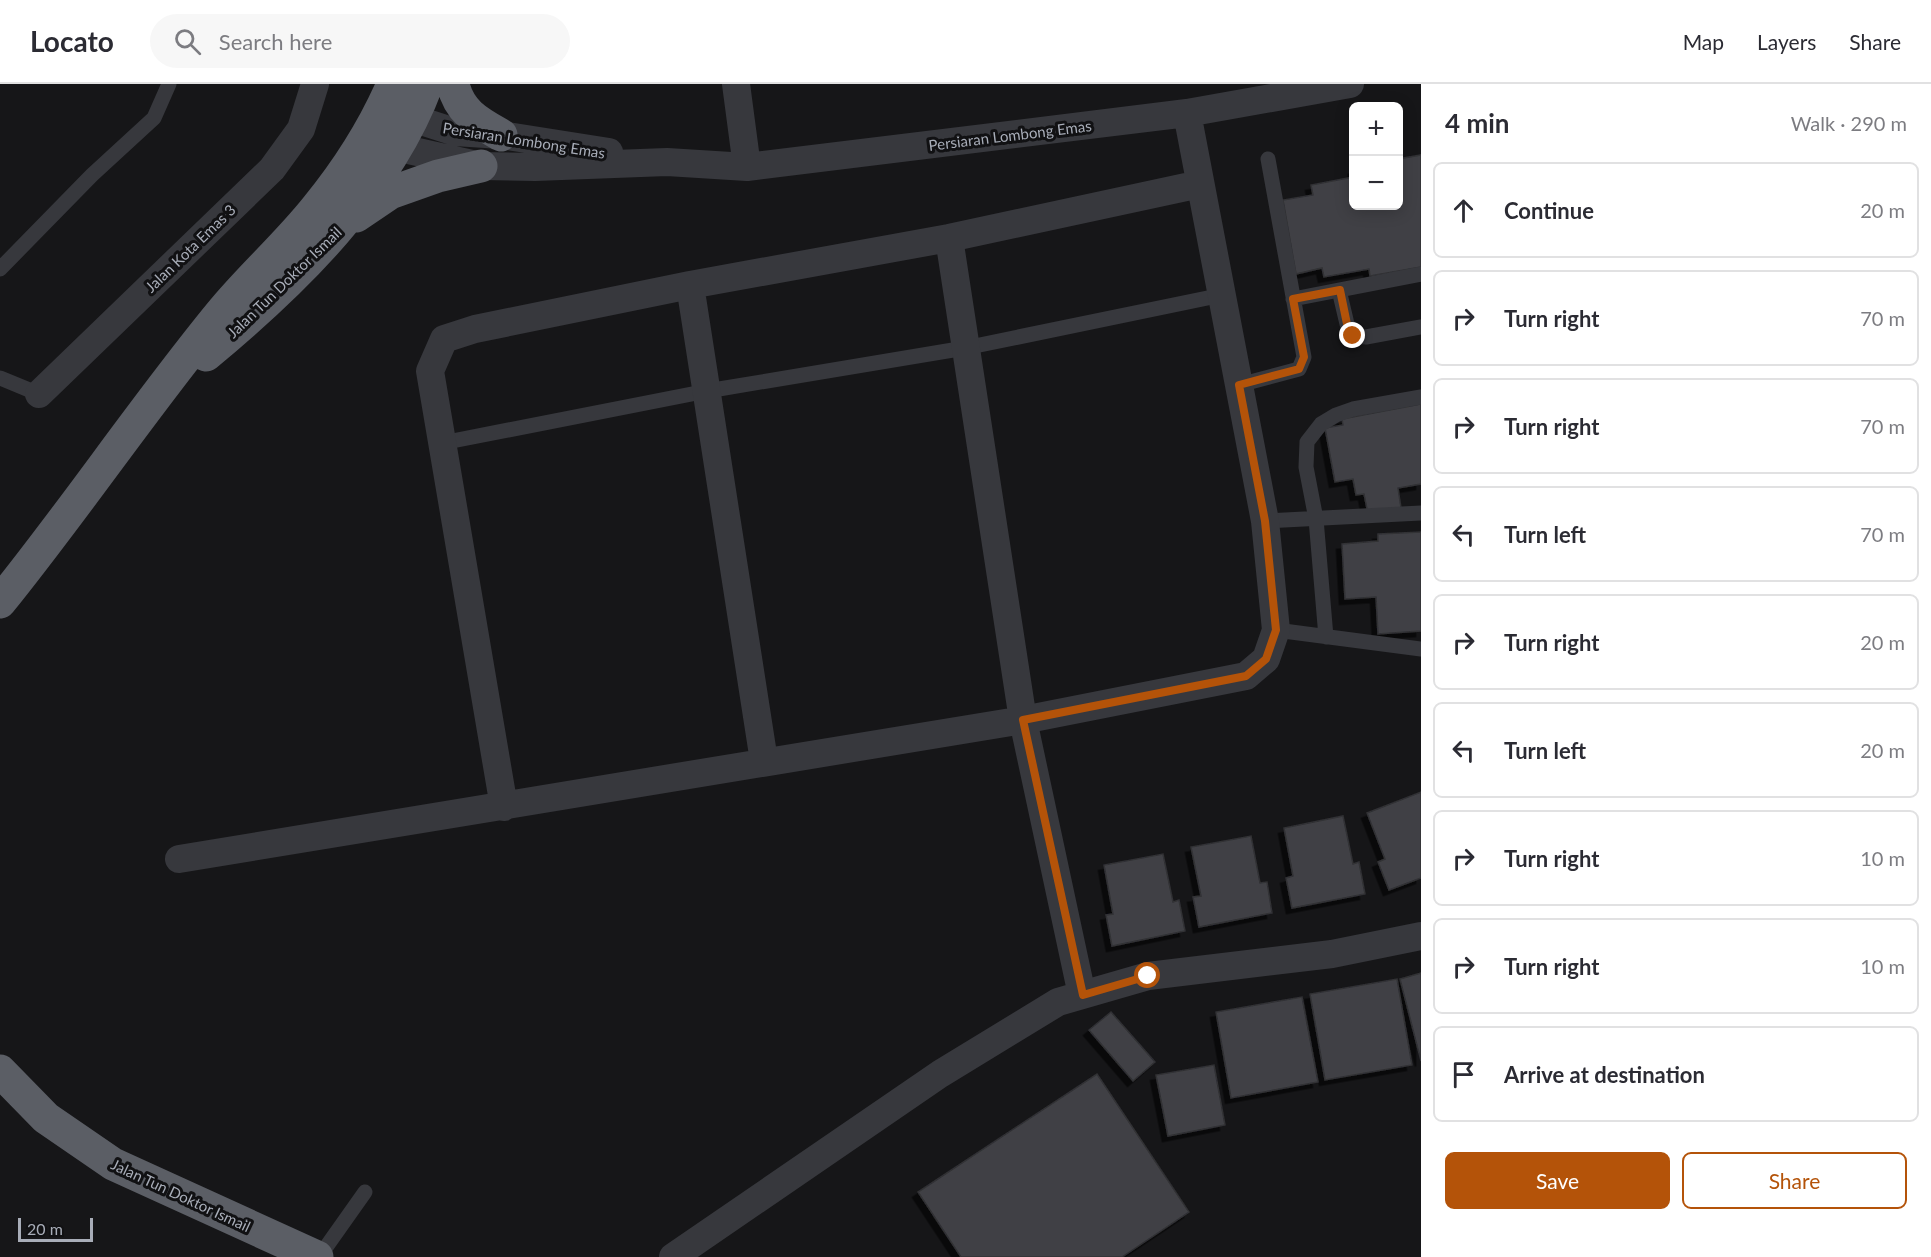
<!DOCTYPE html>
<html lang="en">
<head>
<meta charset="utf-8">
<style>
  :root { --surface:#fff; --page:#f7f7f7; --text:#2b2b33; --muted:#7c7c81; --line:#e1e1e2; --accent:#b45309 }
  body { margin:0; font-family:Lato,sans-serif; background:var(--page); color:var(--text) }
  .controls { position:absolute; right:18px; top:18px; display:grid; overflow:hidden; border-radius:9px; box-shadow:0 3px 15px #0003 }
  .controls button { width:54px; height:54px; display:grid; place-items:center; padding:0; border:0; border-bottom:2px solid var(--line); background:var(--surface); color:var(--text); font:30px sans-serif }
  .scale { position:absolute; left:18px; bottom:15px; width:75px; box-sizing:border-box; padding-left:6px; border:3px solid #a8adb8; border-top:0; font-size:16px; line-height:21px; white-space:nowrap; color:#a8adb8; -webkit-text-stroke:4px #111113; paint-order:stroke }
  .stop { position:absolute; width:18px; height:18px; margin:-14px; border:4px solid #b45309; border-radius:50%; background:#fff }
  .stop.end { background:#b45309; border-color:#fff; box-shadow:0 2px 6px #0008 }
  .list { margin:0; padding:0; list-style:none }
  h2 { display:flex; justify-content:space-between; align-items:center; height:78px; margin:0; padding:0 24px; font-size:26px }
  h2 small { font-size:20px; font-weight:400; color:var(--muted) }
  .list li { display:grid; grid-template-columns:39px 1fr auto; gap:18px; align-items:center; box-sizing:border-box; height:96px; margin:0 12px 12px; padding:0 12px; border:2px solid var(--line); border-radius:9px }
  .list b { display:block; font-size:22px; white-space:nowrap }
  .list em { font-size:20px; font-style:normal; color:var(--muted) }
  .actions { display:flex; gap:12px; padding:18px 24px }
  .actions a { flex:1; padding:14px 0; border:2px solid var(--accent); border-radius:9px; text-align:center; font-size:21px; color:var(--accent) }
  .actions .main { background:var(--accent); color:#fff }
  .icon { flex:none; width:33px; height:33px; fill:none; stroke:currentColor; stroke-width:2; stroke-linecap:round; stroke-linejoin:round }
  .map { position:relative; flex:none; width:1421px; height:1173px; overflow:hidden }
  header { display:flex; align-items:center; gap:36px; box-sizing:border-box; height:84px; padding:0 30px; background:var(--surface); border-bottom:2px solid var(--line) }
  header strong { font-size:28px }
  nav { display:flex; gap:33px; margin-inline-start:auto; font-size:21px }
  .search { width:420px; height:54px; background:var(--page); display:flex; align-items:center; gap:15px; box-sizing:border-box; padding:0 21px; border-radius:33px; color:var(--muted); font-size:22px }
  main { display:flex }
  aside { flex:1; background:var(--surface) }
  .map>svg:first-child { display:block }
</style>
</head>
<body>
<header>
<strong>Locato</strong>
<div class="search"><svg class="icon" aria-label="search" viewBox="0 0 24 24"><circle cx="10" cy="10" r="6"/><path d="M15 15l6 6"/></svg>Search here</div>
<nav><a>Map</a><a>Layers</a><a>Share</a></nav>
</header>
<main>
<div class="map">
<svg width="1421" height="1173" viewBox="0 0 1421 1173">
  <defs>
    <filter id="shadow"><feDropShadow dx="-5.5" dy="5.5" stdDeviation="0" flood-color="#0009"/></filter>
  </defs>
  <rect width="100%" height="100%" fill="#161618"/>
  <path fill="#404145" stroke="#303034" stroke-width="1.5" filter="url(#shadow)" d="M1421 71V183L1370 192 1369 185 1324 193 1322 184 1296 190 1283 116 1313 111 1311 101 1353 93 1354 84V122H1398V75Z
    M1421 320V400L1398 404 1401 424 1368 430 1364 410 1356 411 1353 395 1335 398 1325 344 1343 341 1342 335Z
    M1421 448V547L1378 550 1376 513 1345 515 1342 460 1378 457V450Z
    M1421 708V794L1389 806 1378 778 1385 775 1367 729Z
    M1343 732 1353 780 1359 778 1365 810 1292 824 1286 794 1293 792 1284 744Z
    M1251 752 1260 799 1267 798 1272 829 1199 843 1193 813 1201 812 1191 763Z
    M1163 770 1173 818 1179 816 1185 847 1112 862 1106 831 1113 830 1104 781Z
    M1421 889V977L1400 895Z
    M1397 895 1412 981 1325 996 1310 910Z
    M1302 913 1318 998 1231 1014 1216 928Z
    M1111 928 1155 978 1133 997 1089 946Z
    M1214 981 1225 1041 1168 1052 1156 991Z
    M1097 990 1189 1128 1122 1173H961L918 1108Z"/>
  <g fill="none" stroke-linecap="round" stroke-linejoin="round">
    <path stroke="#37383d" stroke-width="15" d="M0 185 92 91 154 34 169 0
      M1339 206 1347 240 1354 252 1366 253 1421 243
      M1293 215 1421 190
      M0 294 39 310
      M1239 301 1299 285 1304 273 1268 75
      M442 359 707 307 965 264 1222 211
      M1265 437 1421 429
      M1276 546 1421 565
      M1326 553 1316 435 1306 383 1307 358 1321 340 1336 331 1353 325 1421 313
      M319 1173 365 1108"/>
    <path stroke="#37383d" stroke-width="28" d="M736 0 747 83
      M390 27 455 48 501 51 609 68
      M376 54 395 63 481 82 535 83 667 78 747 83 1187 29 1350 0
      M949 154 1023 636 1082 911
      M690 201 764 677
      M39 310 272 85 301 45 315 0
      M504 723 430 287 444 255 475 245 690 201 949 154 1200 100
      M179 775 1023 636 1246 592 1266 575 1276 546 1265 437 1187 29
      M673 1173 940 990 1058 918 1148 892 1332 870 1421 852"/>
    <path stroke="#5b5e65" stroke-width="33" d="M453 0C459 28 478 38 501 51
      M356 132 390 109 438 92 481 82
      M206 271C293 199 387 108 427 0
      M0 518C76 424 143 324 220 230 250 193 287 161 317 123 348 85 374 44 393 0
      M0 987 46 1034 113 1080 317 1173"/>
  </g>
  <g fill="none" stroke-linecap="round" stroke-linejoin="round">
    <path stroke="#b45309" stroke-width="8" d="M1148 892 1083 911 1023 636 1246 592 1266 575 1276 546 1265 437 1239 301 1299 285 1304 273 1293 215 1340 206 1347 240 1353 252"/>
  </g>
  <g text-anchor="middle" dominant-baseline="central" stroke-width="6" stroke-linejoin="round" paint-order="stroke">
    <g font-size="15" fill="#a8adb8" stroke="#111113">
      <text transform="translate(1010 51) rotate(-7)">Persiaran Lombong Emas</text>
      <text transform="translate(524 56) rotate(9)">Persiaran Lombong Emas</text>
      <text transform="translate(190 164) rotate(-44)">Jalan Kota Emas 3</text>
      <text transform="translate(284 198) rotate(-44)">Jalan Tun Doktor Ismail</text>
      <text transform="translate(181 1111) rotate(25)">Jalan Tun Doktor Ismail</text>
    </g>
  </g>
</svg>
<div class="controls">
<button>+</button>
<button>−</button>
</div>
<div class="scale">20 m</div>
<div class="stop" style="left:1148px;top:892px"></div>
<div class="stop end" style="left:1353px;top:252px"></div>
</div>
<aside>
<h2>4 min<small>Walk · 290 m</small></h2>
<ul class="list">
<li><svg class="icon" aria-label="ahead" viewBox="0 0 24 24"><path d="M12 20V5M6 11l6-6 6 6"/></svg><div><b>Continue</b></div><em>20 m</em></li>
<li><svg class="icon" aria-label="right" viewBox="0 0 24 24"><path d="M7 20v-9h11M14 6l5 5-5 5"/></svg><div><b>Turn right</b></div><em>70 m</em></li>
<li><svg class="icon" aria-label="right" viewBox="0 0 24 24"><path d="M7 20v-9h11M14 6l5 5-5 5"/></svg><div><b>Turn right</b></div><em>70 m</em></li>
<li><svg class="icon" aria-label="left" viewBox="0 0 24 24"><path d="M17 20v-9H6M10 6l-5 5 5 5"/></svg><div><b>Turn left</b></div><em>70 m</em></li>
<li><svg class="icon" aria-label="right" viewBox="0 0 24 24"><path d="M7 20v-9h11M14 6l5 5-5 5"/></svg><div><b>Turn right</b></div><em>20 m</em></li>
<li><svg class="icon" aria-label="left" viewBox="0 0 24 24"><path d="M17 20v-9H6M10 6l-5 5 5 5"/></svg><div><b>Turn left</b></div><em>20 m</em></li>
<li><svg class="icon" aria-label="right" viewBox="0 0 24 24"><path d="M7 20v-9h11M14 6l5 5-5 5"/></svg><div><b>Turn right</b></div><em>10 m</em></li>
<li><svg class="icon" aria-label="right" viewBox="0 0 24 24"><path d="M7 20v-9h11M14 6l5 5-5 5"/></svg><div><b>Turn right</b></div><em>10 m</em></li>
<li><svg class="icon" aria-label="arrive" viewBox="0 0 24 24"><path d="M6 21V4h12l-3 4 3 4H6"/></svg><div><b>Arrive at destination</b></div></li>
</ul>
<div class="actions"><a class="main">Save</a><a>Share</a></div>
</aside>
</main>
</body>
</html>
